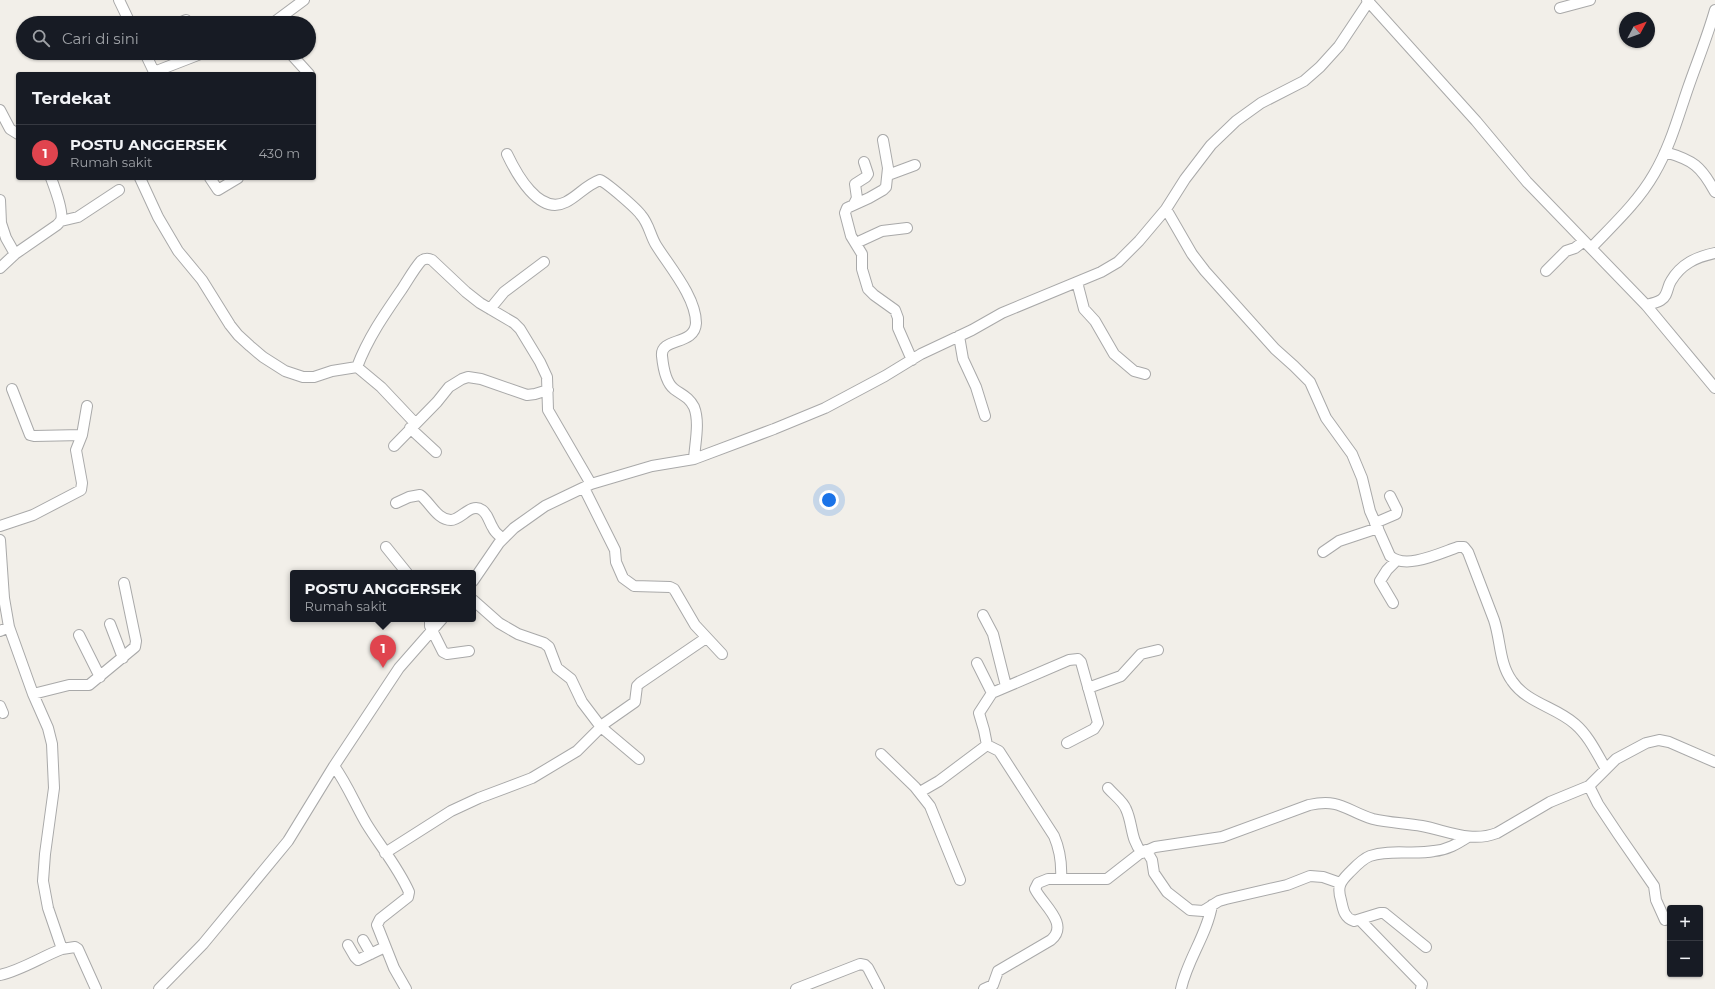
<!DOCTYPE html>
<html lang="id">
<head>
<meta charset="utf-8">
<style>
  :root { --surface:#171b24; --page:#242831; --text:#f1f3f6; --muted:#9ea1a6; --line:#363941; --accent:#d93025 }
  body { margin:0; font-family:Montserrat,sans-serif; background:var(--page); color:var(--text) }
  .controls { position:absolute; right:12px; bottom:12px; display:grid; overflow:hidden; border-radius:4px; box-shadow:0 1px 3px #0004 }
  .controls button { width:36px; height:36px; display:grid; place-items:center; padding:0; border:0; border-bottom:1px solid var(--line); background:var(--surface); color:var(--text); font:20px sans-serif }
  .compass { position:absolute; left:1619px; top:12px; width:36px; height:36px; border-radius:50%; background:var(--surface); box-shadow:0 1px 3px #0004; rotate:49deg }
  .you { position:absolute; left:829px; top:500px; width:14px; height:14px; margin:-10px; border:3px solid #fff; border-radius:50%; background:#1a73e8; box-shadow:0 0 0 6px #1a73e833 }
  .badge { display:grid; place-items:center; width:26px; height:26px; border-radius:50%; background:var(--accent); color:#fff; font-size:13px; font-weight:700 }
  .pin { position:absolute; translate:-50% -33px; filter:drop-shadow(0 1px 2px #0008) }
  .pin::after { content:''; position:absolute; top:21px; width:14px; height:12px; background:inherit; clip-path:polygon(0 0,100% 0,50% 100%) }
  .popup { position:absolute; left:290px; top:570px; width:186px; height:52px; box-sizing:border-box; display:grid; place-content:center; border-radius:4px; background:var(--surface); filter:drop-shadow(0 1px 3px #0005); font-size:13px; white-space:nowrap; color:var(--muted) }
  .popup b { font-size:15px; color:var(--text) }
  .popup::after { content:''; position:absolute; left:50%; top:100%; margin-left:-8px; border:8px solid transparent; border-top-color:var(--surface) }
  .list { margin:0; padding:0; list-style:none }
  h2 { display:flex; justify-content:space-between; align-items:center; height:52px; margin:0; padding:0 16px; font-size:17px }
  h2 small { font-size:13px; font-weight:400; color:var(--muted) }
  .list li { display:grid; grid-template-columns:26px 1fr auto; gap:12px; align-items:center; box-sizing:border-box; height:56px; padding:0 16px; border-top:1px solid var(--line) }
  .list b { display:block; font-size:15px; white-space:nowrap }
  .list p { margin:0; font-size:13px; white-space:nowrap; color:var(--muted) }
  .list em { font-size:13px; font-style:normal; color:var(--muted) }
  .icon { flex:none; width:22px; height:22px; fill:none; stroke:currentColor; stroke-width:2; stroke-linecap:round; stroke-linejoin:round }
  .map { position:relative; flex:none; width:1715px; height:989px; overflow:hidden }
  .search { position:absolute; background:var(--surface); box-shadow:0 1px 3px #0004; left:16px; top:16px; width:300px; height:44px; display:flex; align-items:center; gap:10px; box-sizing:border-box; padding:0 14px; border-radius:22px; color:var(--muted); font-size:15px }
  .panel { position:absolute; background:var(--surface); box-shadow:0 1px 3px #0004; left:16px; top:72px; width:300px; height:108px; border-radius:4px }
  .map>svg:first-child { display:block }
</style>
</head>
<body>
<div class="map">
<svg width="1715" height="989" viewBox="0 0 1715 989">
  <rect width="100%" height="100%" fill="#f2efe9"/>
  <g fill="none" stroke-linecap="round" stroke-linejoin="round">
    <g stroke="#a9a9a9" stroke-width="12">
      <path id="minor" d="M119 0 130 23
        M1367 0 1476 121 1527 182 1646 305 1715 388
        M1560 8 1590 0
        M179 23 186 20
        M273 23 304 0
        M145 53 155 74
        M290 53 309 74
        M154 72 203 53
        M0 110 10 129 18 134
        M883 140 888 168 886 187 883 190 869 198 847 208 845 213 851 236 862 254V269L868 289 874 295 895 310 898 318V328L912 360
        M1665 152C1693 160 1701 166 1715 192
        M507 154C516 173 539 216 566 202 578 196 586 185 600 180 607 183 636 208 641 215 649 224 650 235 656 245 669 266 696 297 696 323 695 346 660 337 662 356 663 366 665 382 674 389 682 395 689 397 694 407 700 422 695 443 694 459
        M888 175 915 165
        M140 178 158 217 178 251 202 280 230 325 238 335 250 346 263 357 285 371 303 377H314L332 371 357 367C368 338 384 315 402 289 408 280 414 269 421 261 425 258 428 258 432 260L466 292 480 303 514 323 520 329 540 362 547 377 548 410 591 484
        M210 178 218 190 238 178
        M0 200 1 223 6 238 15 254
        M854 204 857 198 855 184 866 177 868 174 864 162
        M1166 209 1192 254 1205 271 1275 349 1294 366 1310 382 1326 418 1352 454 1362 478 1370 511 1390 556C1406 570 1440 553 1458 547H1464L1468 552 1494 620C1501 641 1499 663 1512 681 1527 703 1556 707 1575 724 1589 736 1597 754 1606 769
        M61 221 78 217 119 190
        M856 243 882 231 907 228
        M1591 248C1613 225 1638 202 1654 174 1670 147 1678 117 1688 88 1697 62 1707 38 1715 10
        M0 268 15 254 57 225C57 225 61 221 61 220 64 212 54 186 51 178
        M1546 271 1566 251 1575 248 1584 241
        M1077 282 1084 309 1095 321 1114 354 1134 371 1145 374
        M1646 305C1650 304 1656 303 1661 300 1668 296 1667 287 1671 281 1681 264 1696 257 1715 253
        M490 309 504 292 544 262
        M959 336 963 359 976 387 985 416
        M357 367 381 387 415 423
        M12 389 30 435 34 436 82 435
        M410 428 436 452
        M394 446 437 402 449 387 462 379 468 377 481 379 527 395 535 394 548 390
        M584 488 615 550 616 562 623 578 634 586 670 587 674 589 695 625 722 654
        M396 503 409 497 420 495C430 502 437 520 451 520 461 520 471 502 482 510 488 514 489 522 493 528 495 533 500 536 503 539
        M1375 523 1396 514 1397 510 1390 496
        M0 526 33 515 81 490 82 483 76 450 82 435 87 406
        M0 540 4 598 9 627 33 694 48 728 52 744 54 788 45 854 43 881 48 908 62 949 75 947 78 949 96 989
        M386 547 407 573
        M1323 552 1339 541 1378 528
        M473 581 499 543 514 528 545 506 591 484 652 466 694 459 774 429 825 408 885 376 921 354 972 330 1002 313 1101 272 1118 262 1139 241 1166 209 1185 179 1211 145 1236 121 1261 103 1304 81 1320 67 1339 46 1369 1
        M473 600 499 623 518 634 544 643 549 647 557 668 571 679 582 702 601 727 639 759
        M1393 603 1380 581 1387 570 1396 561
        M983 615 993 634 1006 686
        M430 619V626L443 652 447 654 469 651
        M110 624 123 658
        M0 631 9 627
        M79 635 100 677
        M977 663 992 693
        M1088 688 1121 676 1141 654 1158 650
        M33 694 69 685H89L135 647 136 641 124 583
        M0 706 3 713
        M881 754 915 787 930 806 960 880
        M334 766C347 784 355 804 366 823 380 846 398 867 409 892L408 897 380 919 377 925 394 968 406 989
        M1589 786 1598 804 1618 834 1654 886 1656 900 1665 920
        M1108 788C1114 795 1123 801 1126 809 1133 824 1130 839 1142 853
        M920 792 939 781 987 745
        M1146 850 1152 860 1154 873 1167 892 1190 910 1203 911 1219 901 1226 899 1287 885 1310 876 1323 877 1340 883
        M385 853 451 811 479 798 532 778 577 751 605 723 635 702 637 686 640 683 706 638
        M1061 879C1062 863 1060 850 1054 836L999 751 987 745 984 730 979 713 992 693 1069 660 1078 659 1081 662 1098 723 1094 729 1067 743
        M1360 920 1422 984 1421 989
        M363 940 371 954
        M348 945 355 957 358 960 385 947
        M1426 947 1384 913H1380L1354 921C1344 918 1343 909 1341 900 1337 887 1340 882 1349 873 1355 867 1362 859 1370 856 1390 849 1414 855 1434 851 1447 850 1457 844 1468 837
        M0 975C22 970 41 957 62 949
        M159 989 203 944 288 841 334 766 399 668 442 619
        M796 989 860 964 865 965 868 968 879 989
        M984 989 993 985 998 971 1051 940C1070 924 1042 904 1035 889L1038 883 1048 879H1107L1139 854 1155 847 1222 837 1309 805C1341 798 1346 811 1373 819 1389 823 1406 823 1422 826 1448 831 1471 843 1497 833L1550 802 1589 786 1616 759 1646 743 1659 740 1669 742 1715 762
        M1181 989C1187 960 1207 935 1212 905"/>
    </g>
    <use href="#minor" stroke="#fff" stroke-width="10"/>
  </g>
</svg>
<div class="controls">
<button>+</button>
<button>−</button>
</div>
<svg class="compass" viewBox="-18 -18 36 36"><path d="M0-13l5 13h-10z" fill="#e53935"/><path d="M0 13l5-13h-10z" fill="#9ea1a6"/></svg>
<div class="you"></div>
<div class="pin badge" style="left:383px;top:668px;background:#e0444e">1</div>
<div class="popup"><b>POSTU ANGGERSEK</b>Rumah sakit</div>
<div class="search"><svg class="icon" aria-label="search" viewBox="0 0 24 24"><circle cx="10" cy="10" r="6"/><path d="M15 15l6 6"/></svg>Cari di sini</div>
<section class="panel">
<h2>Terdekat<small></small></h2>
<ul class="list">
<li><span class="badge" style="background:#e0444e">1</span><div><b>POSTU ANGGERSEK</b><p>Rumah sakit</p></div><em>430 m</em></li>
</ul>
</section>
</div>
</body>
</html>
